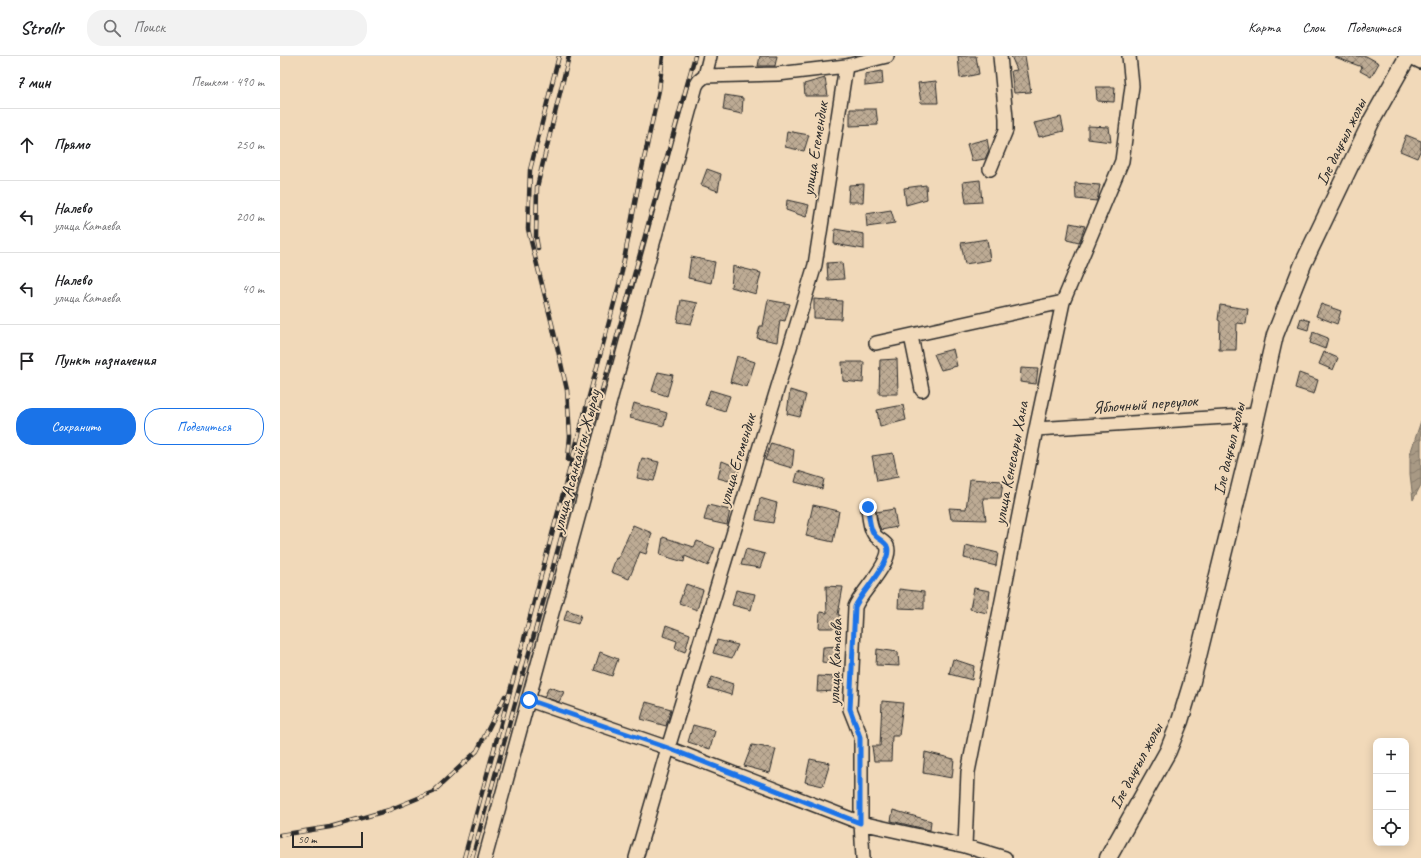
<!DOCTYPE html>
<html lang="ru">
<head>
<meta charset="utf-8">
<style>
  :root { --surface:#fff; --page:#f2f2f2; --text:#202124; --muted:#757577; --line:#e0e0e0; --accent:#1a73e8 }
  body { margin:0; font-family:Caveat,sans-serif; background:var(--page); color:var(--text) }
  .controls { position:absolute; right:12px; bottom:12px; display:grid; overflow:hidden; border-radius:8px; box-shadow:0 2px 10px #0003 }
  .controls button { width:36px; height:36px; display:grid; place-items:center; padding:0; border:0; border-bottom:1px solid var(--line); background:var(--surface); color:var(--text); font:20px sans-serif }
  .scale { position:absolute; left:12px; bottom:10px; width:71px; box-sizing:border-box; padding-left:4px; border:2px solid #2b2b2b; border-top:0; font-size:11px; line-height:14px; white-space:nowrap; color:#2b2b2b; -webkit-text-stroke:3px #f1d9b9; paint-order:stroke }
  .stop { position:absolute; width:12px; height:12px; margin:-9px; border:3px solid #1a73e8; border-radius:50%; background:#fff }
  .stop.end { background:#1a73e8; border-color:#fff; box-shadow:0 1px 4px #0008 }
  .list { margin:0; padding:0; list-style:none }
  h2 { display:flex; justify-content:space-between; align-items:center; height:52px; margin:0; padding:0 16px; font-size:17px }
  h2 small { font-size:13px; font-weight:400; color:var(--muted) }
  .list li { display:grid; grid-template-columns:26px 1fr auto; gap:12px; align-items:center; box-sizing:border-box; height:72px; padding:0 16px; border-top:1px solid var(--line) }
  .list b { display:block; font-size:15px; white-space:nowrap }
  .list p { margin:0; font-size:13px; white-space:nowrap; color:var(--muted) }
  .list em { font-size:13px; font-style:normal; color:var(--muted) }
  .actions { display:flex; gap:8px; padding:12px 16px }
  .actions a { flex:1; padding:9px 0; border:1px solid var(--accent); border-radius:16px; text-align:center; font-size:14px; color:var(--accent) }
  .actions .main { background:var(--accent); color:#fff }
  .icon { flex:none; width:22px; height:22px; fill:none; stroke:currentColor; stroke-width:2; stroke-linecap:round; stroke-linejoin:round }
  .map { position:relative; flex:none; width:1141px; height:802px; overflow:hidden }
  header { display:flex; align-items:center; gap:24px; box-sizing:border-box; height:56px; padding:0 20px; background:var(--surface); border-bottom:1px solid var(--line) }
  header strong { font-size:19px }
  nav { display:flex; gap:22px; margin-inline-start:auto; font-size:14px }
  .search { width:280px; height:36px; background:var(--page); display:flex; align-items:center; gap:10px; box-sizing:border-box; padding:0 14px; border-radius:16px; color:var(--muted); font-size:15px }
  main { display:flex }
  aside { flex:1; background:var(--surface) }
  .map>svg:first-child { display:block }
</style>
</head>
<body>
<header>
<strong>Strollr</strong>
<div class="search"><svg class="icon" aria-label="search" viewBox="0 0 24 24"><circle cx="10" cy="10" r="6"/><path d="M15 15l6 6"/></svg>Поиск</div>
<nav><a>Карта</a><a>Слои</a><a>Поделиться</a></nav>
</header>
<main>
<aside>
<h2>7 мин<small>Пешком · 490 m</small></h2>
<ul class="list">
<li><svg class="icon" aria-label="ahead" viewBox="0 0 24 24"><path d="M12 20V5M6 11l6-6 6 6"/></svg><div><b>Прямо</b></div><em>250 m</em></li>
<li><svg class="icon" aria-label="left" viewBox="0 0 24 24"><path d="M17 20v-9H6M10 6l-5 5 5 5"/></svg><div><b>Налево</b><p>улица Катаева</p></div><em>200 m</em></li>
<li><svg class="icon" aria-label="left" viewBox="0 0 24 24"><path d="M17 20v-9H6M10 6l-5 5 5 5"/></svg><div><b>Налево</b><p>улица Катаева</p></div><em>40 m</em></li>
<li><svg class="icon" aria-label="arrive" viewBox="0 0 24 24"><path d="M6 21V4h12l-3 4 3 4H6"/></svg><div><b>Пункт назначения</b></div></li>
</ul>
<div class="actions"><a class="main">Сохранить</a><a>Поделиться</a></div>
</aside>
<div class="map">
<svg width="1141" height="802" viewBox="0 0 1141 802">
  <defs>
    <pattern id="water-waves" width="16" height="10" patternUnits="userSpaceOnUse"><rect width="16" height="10" fill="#a89984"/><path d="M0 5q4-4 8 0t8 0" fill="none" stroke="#897d6c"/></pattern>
    <pattern id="building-cross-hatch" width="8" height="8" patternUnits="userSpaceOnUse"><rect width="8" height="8" fill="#bdab94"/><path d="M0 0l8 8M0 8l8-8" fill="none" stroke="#9a8b79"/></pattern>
  </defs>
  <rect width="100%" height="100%" fill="#f1d9b9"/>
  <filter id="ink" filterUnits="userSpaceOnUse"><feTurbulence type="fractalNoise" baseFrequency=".025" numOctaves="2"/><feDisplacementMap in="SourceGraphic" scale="8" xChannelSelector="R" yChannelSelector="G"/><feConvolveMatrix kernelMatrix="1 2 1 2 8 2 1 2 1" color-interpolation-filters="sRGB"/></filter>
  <g filter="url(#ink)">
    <path fill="url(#water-waves)" stroke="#766d60" d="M1141 365V429L1133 444 1130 418V398Z"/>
    <path fill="url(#building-cross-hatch)" stroke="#2b2b2b" d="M480 0H497L495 10H478Z
      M678 0H696L699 18 680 22Z
      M731 0H745L751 36 734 37 731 15 737 14Z
      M1055 0H1086L1099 7 1091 21 1080 15 1082 11 1055 1Z
      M602 15 603 28 585 30V18Z
      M545 22 548 40H525L524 28Z
      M656 25 658 47H641L638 27Z
      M816 31H835L834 46 817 45Z
      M445 39 463 42 462 58 443 54Z
      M570 53H596L598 69 570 70Z
      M781 61 784 75 759 81 754 67Z
      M808 70 829 71 831 86 808 83Z
      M507 75 529 79 524 95 505 91Z
      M1126 79 1141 85V93L1137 102 1120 95Z
      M707 83 709 94 705 103 692 105 687 88Z
      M427 113 441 118 438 135 421 129Z
      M700 124 702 146 686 147 683 126Z
      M795 127 820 129 817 145 796 143Z
      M584 128 583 146H568L569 129Z
      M646 129 647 143 626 149 624 132Z
      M507 144 529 149 526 161 506 154Z
      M611 154 615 167 587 171 586 158Z
      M790 167 805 170 799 187 787 184Z
      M555 173 584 178V193L554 188Z
      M707 183 710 204 685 208 681 187Z
      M411 201 435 206 431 227 408 222Z
      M562 206 564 223 548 224 547 207Z
      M453 210 481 217 476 238 451 231Z
      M534 243 562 245 561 263 534 262Z
      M401 244 418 247 411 268 397 266Z
      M488 244 510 248 505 265 500 264 497 286 477 282 480 270H483Z
      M1041 248 1061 255 1057 268 1036 260Z
      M940 249 968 253 966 268 957 267 956 294H939L940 265 938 264Z
      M1021 262 1030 265 1028 274 1018 271Z
      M1033 276 1048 282 1045 293 1030 287Z
      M673 293 677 310 661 314 654 298Z
      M1044 296 1058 302 1053 314 1039 308Z
      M457 300 475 306 467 331 450 326Z
      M617 303 618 338H599L600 304Z
      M562 306H584L583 327 563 325Z
      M741 312 758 313 756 328 740 326Z
      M378 316 393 319 387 340 372 335Z
      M1019 317 1038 324 1034 338 1015 332Z
      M430 334 450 340 445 355 425 349Z
      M510 334 526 339 520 361 507 358Z
      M354 347 387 357 384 370 350 362Z
      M623 349 626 364 600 371 597 354Z
      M491 387 514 394 512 412 485 404Z
      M613 397 618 421 597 425 592 400Z
      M362 402 379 406 374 425 357 422Z
      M442 405 459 412 456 427 438 422Z
      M518 415 544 423 542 433 515 426Z
      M690 423 723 425 721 442H703L706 464 671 463 669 452 686 453Z
      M480 442 497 447 493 467 476 464Z
      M428 449 450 454 447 469 424 464Z
      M533 449 559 455 553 486 526 480Z
      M614 453 617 471 601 474 598 467 596 456Z
      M353 469 372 477 366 498 360 496 349 523 331 516 336 502 338 503Z
      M383 481 414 491 417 485 435 492 428 510 405 500 404 506 380 499Z
      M686 489 718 497 716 510 684 502Z
      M466 493 485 498 480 512 461 509Z
      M406 528 423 534 417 554 399 547Z
      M546 530 563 531 558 559H560V572H539L540 556 547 557Z
      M694 532 710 535 707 557 690 553Z
      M619 533 644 536V553L618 552Z
      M456 534 475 538 471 554 452 549Z
      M287 554 301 559 298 568 284 564Z
      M386 569 410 578 405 596 395 592 397 585 383 580Z
      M437 584 458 589 452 602 433 597Z
      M559 590 557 608 542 606 543 591Z
      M597 593 618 596 619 610 596 609Z
      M320 596 338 603 332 620 314 614Z
      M673 603 694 610 692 624 669 618Z
      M538 620 556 621 555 635 537 636Z
      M432 621 453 628 451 639 428 632Z
      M269 631 284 636 279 646 264 641Z
      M602 645 623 647 619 680H612L611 705H594L592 690H600Z
      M366 646 391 653 386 670 361 663Z
      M413 669 435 675 430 693 408 686Z
      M472 689 496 693 490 717 464 710Z
      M645 696 674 703 672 722 643 717Z
      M530 703 550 707 543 730 525 726Z
      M613 754 651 765 650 774 611 765Z"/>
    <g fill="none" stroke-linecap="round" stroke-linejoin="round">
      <g stroke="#2b2b2b" stroke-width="16">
        <path id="minor" d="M1129 0 1141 6
          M425 20 498 18 566 10 607 0
          M425 20 430 0
          M710 113 726 74V62L720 0
          M631 280 642 334
          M596 287 783 246
          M756 373 977 359
          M249 644 388 692 581 767 685 790
          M205 802 416 30 419 25 425 20
          M356 802 388 692 535 209 566 10
          M583 802 581 767V681L570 653 575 551C580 537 614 505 607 490 604 485 597 483 594 478 589 471 589 459 588 451
          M725 802 685 790 688 716 756 373 783 246 842 105 852 30 849 0"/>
      </g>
      <g stroke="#2b2b2b" stroke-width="19">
        <path id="major" d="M828 802 888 695 900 665 911 629 968 397 995 279 1023 208 1092 64 1128 0"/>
      </g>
      <use href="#minor" stroke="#f1d9b9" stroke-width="13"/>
      <use href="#major" stroke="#f1d9b9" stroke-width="16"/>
      <g stroke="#2b2b2b" stroke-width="4.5">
        <path id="rail" d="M279 0 250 114 248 173 272 268 287 334 290 380 288 404
          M258 192 256 181 257 131 289 0
          M0 779 50 771 109 754 153 736 197 695 225 640
          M184 802 233 624 340 225 359 126 379 34 383 0
          M192 802 415 0"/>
      </g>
      <use href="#rail" stroke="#f1d9b9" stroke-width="3" stroke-dasharray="9" stroke-linecap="butt"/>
    </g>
  </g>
  <g fill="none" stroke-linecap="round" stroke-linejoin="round" filter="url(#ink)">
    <path stroke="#1a73e8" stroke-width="5" d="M249 644 388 692 580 767V681L570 653 575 551C580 537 614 505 607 490 605 485 597 483 594 478 589 471 589 459 588 451"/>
  </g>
  <g text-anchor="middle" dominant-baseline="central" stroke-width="4" stroke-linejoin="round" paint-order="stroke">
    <g font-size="17" fill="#2b2b2b" stroke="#f1d9b9">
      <text transform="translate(1061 86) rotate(-64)">Іле даңғыл жолы</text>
      <text transform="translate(535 93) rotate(-81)">улица Егемендик</text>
      <text transform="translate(865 348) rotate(-4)">Яблочный переулок</text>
      <text transform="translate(949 393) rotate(-77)">Іле даңғыл жолы</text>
      <text transform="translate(457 404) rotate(-73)">улица Егемендик</text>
      <text transform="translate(296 405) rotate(-75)">улица Асанкайгы Жырау</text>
      <text transform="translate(731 407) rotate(-79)">улица Кенесары Хана</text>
      <text transform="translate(555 606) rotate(-88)">улица Катаева</text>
      <text transform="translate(856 710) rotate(-62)">Іле даңғыл жолы</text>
    </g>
  </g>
</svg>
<div class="controls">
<button>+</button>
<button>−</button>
<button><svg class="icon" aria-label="locate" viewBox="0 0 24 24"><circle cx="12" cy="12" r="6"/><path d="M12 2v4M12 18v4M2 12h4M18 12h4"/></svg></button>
</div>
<div class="scale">50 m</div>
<div class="stop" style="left:249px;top:644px"></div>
<div class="stop end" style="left:588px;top:451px"></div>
</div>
</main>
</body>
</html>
